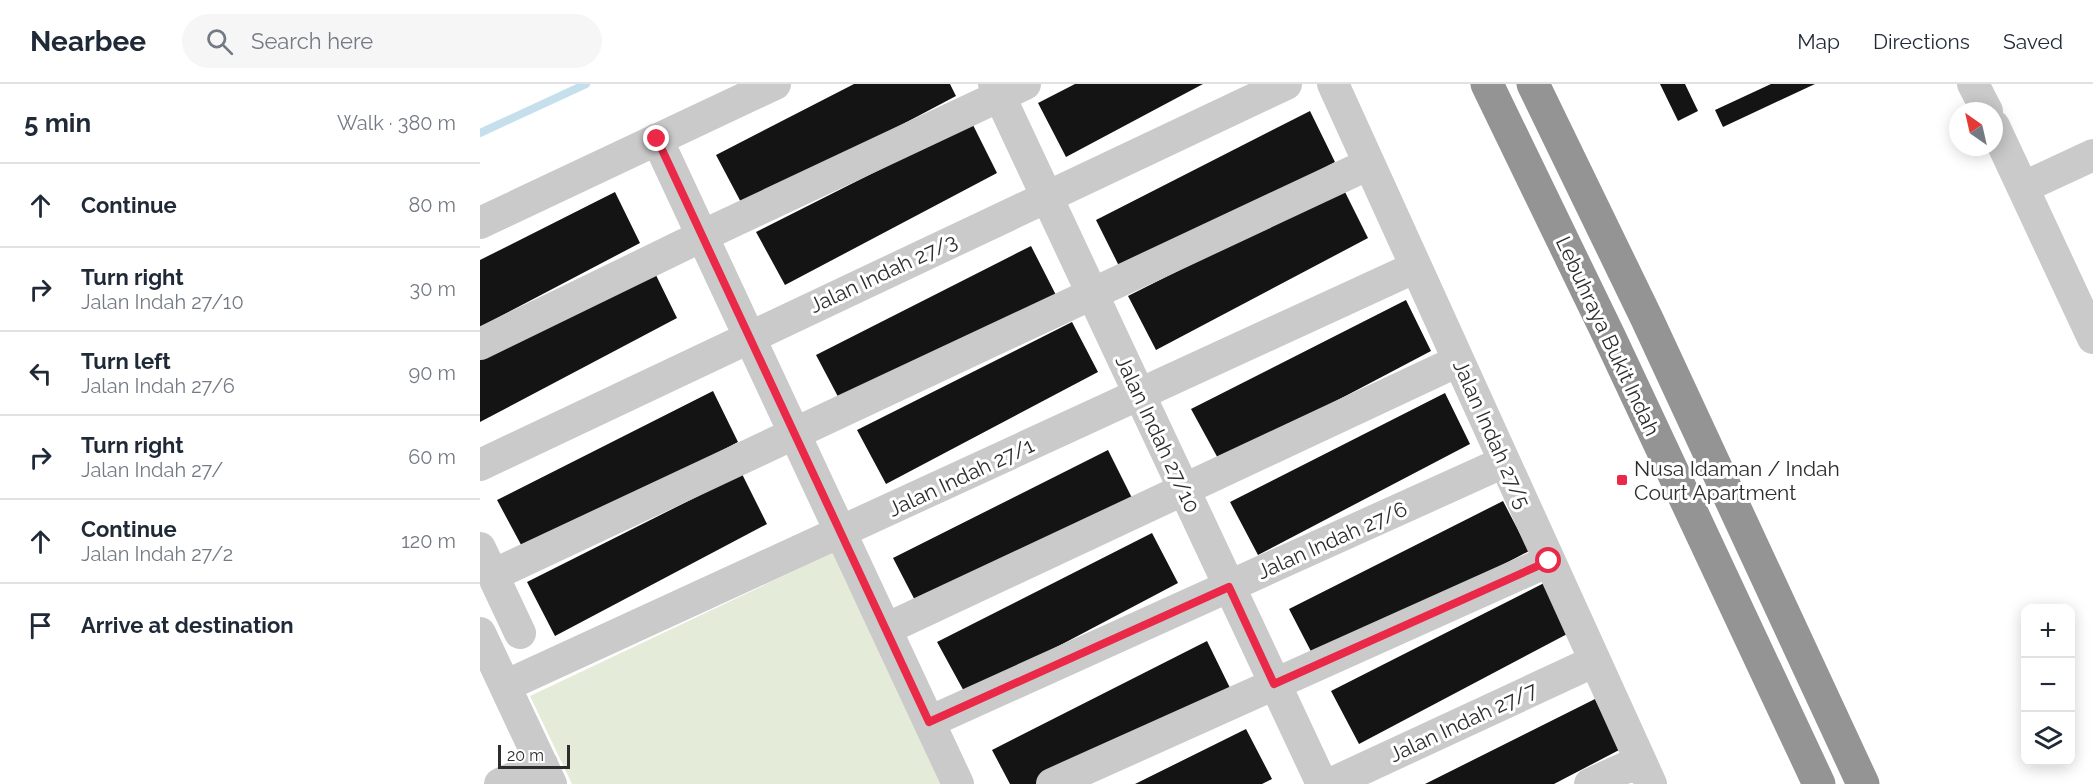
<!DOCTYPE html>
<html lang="en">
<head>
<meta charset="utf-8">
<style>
  :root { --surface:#fff; --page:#f6f6f7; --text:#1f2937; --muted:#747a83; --line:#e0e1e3 }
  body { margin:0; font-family:Raleway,sans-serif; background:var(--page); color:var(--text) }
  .controls { position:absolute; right:18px; bottom:18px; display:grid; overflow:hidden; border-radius:12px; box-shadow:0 3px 15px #0003 }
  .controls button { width:54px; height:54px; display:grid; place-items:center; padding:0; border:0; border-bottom:2px solid var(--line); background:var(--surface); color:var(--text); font:30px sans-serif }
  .compass { position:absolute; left:1469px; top:18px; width:54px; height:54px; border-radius:50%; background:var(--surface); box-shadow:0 3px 15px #0003; rotate:326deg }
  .scale { position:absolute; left:18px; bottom:15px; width:72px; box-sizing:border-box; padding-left:6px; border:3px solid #2d2d2d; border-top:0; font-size:16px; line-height:21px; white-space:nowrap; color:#2d2d2d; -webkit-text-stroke:4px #fff; paint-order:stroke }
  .stop { position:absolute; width:18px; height:18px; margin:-14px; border:4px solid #ea2948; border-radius:50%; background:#fff }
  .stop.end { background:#ea2948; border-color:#fff; box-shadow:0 2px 6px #0008 }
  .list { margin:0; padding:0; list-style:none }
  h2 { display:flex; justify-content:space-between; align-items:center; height:78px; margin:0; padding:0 24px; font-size:26px }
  h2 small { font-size:20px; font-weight:400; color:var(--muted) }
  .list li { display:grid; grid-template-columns:39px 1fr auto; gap:18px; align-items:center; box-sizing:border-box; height:84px; padding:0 24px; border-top:2px solid var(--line) }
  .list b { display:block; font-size:22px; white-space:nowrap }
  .list p { margin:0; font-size:20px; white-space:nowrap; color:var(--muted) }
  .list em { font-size:20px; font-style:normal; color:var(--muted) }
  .icon { flex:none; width:33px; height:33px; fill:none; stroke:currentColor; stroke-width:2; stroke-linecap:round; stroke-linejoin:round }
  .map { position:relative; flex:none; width:1613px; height:700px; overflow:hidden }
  header { display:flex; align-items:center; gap:36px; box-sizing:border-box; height:84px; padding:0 30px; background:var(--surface); border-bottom:2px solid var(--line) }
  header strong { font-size:28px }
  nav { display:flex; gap:33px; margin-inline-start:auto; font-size:21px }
  .search { width:420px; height:54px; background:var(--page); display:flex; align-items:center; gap:15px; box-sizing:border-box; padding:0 21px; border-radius:33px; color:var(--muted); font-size:22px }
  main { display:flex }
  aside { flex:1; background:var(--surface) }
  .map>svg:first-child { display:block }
</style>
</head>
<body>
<header>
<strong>Nearbee</strong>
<div class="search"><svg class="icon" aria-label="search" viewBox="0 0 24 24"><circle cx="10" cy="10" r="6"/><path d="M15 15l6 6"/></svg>Search here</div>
<nav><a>Map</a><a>Directions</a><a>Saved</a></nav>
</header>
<main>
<aside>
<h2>5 min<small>Walk · 380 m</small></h2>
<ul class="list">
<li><svg class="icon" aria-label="ahead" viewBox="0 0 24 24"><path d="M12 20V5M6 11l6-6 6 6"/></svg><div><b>Continue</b></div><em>80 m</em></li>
<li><svg class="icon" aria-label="right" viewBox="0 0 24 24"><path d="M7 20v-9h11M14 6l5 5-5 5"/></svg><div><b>Turn right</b><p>Jalan Indah 27/10</p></div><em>30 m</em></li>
<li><svg class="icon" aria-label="left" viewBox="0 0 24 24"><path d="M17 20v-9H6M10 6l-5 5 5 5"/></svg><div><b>Turn left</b><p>Jalan Indah 27/6</p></div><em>90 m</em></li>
<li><svg class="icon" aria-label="right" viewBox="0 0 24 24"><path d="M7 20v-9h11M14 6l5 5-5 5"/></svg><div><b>Turn right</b><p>Jalan Indah 27/</p></div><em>60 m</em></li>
<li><svg class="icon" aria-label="ahead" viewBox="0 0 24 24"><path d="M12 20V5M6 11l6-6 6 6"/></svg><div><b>Continue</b><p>Jalan Indah 27/2</p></div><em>120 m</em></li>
<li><svg class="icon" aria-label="arrive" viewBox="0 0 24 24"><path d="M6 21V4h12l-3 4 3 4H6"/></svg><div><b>Arrive at destination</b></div></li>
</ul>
</aside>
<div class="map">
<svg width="1613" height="700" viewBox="0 0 1613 700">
  <rect width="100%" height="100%" fill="#fff"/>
  <path fill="#e4ebd9" d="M354 468 463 700H92L50 612Z"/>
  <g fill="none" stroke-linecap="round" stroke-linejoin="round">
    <path stroke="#c5e0ec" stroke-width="8" d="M0 49 106 0"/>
  </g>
  <path fill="#141414" d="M374 0H470L476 12 264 124 236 71Z
    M595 0H723L586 73 558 19Z
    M1180 0H1205L1218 27 1198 37Z
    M1291 0H1335L1243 43 1235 26Z
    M830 27 855 78 643 190 616 136Z
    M492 39 517 89 305 201 276 148Z
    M863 104 888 154 676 266 648 212Z
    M135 108 160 159 0 243V176Z
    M551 162 577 213 364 324 336 271Z
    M172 183 197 234 0 338V269Z
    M926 216 951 267 740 378 711 325Z
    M592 238 618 288 406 400 377 346Z
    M233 307 258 358 46 470 17 416Z
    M965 309 990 360 778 471 750 418Z
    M628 366 653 416 441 528 413 474Z
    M262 390 287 440 75 552 47 498Z
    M1023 417 1049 467 837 579 809 525Z
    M672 449 698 499 486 611 457 558Z
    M1066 498 1091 548 879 660 851 607Z
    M727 557 752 608 578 700H530L512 666Z
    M1115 615 1141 665 1074 700H945Z
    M766 645 792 695 782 700H655Z"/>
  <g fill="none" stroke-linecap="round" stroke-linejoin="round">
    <path stroke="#cacaca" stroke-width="32" d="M514 0 842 700
      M853 0 1171 700
      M1493 0 1507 27
      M1514 42 1613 254
      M177 55 478 700
      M1544 103 1613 71
      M0 139 295 0
      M0 260 222 152 545 0
      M0 381 806 0
      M0 464 40 549
      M13 491 889 80
      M406 545 978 277
      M0 549 71 700
      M25 602 936 183
      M449 638 1024 378
      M20 700 62 680
      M572 700 1069 477
      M850 700 1115 577
      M1110 700 1160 677"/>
    <path stroke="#949494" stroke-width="33" d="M1007 0 1130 254 1339 700
      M1053 0 1167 235 1383 700"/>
  </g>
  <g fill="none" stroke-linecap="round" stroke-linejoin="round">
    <path stroke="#ea2948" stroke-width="8" d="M177 55 449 638 749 503 794 600 1069 477"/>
  </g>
  <rect fill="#ea2948" stroke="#fff" stroke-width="2" x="1136" y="390" width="12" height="12" rx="3"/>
  <g text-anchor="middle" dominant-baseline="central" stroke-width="6" stroke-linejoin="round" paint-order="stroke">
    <g font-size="21" fill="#2d2d2d" stroke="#fff">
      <text transform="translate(403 189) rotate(-25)">Jalan Indah 27/3</text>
      <text transform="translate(1128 252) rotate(65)">Lebuhraya Bukit Indah</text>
      <text transform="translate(678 350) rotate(65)">Jalan Indah 27/10</text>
      <text transform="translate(1012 350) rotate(66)">Jalan Indah 27/5</text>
      <text transform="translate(481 393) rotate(-25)">Jalan Indah 27/1</text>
      <text transform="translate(852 456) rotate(-24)">Jalan Indah 27/6</text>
      <text transform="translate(983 638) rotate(-25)">Jalan Indah 27/7</text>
    </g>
    <g font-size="21" fill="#2d2d2d" stroke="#fff" text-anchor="start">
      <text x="1154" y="384">Nusa Idaman / Indah<tspan x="1154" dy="24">Court Apartment</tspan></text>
    </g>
  </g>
</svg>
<div class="controls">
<button>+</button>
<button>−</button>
<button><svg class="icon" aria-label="layers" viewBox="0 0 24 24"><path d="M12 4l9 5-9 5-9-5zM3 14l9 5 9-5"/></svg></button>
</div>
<svg class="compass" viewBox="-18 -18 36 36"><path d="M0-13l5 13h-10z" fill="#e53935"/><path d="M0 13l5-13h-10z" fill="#747a83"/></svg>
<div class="scale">20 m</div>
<div class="stop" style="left:1069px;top:477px"></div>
<div class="stop end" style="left:177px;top:55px"></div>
</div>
</main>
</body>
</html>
